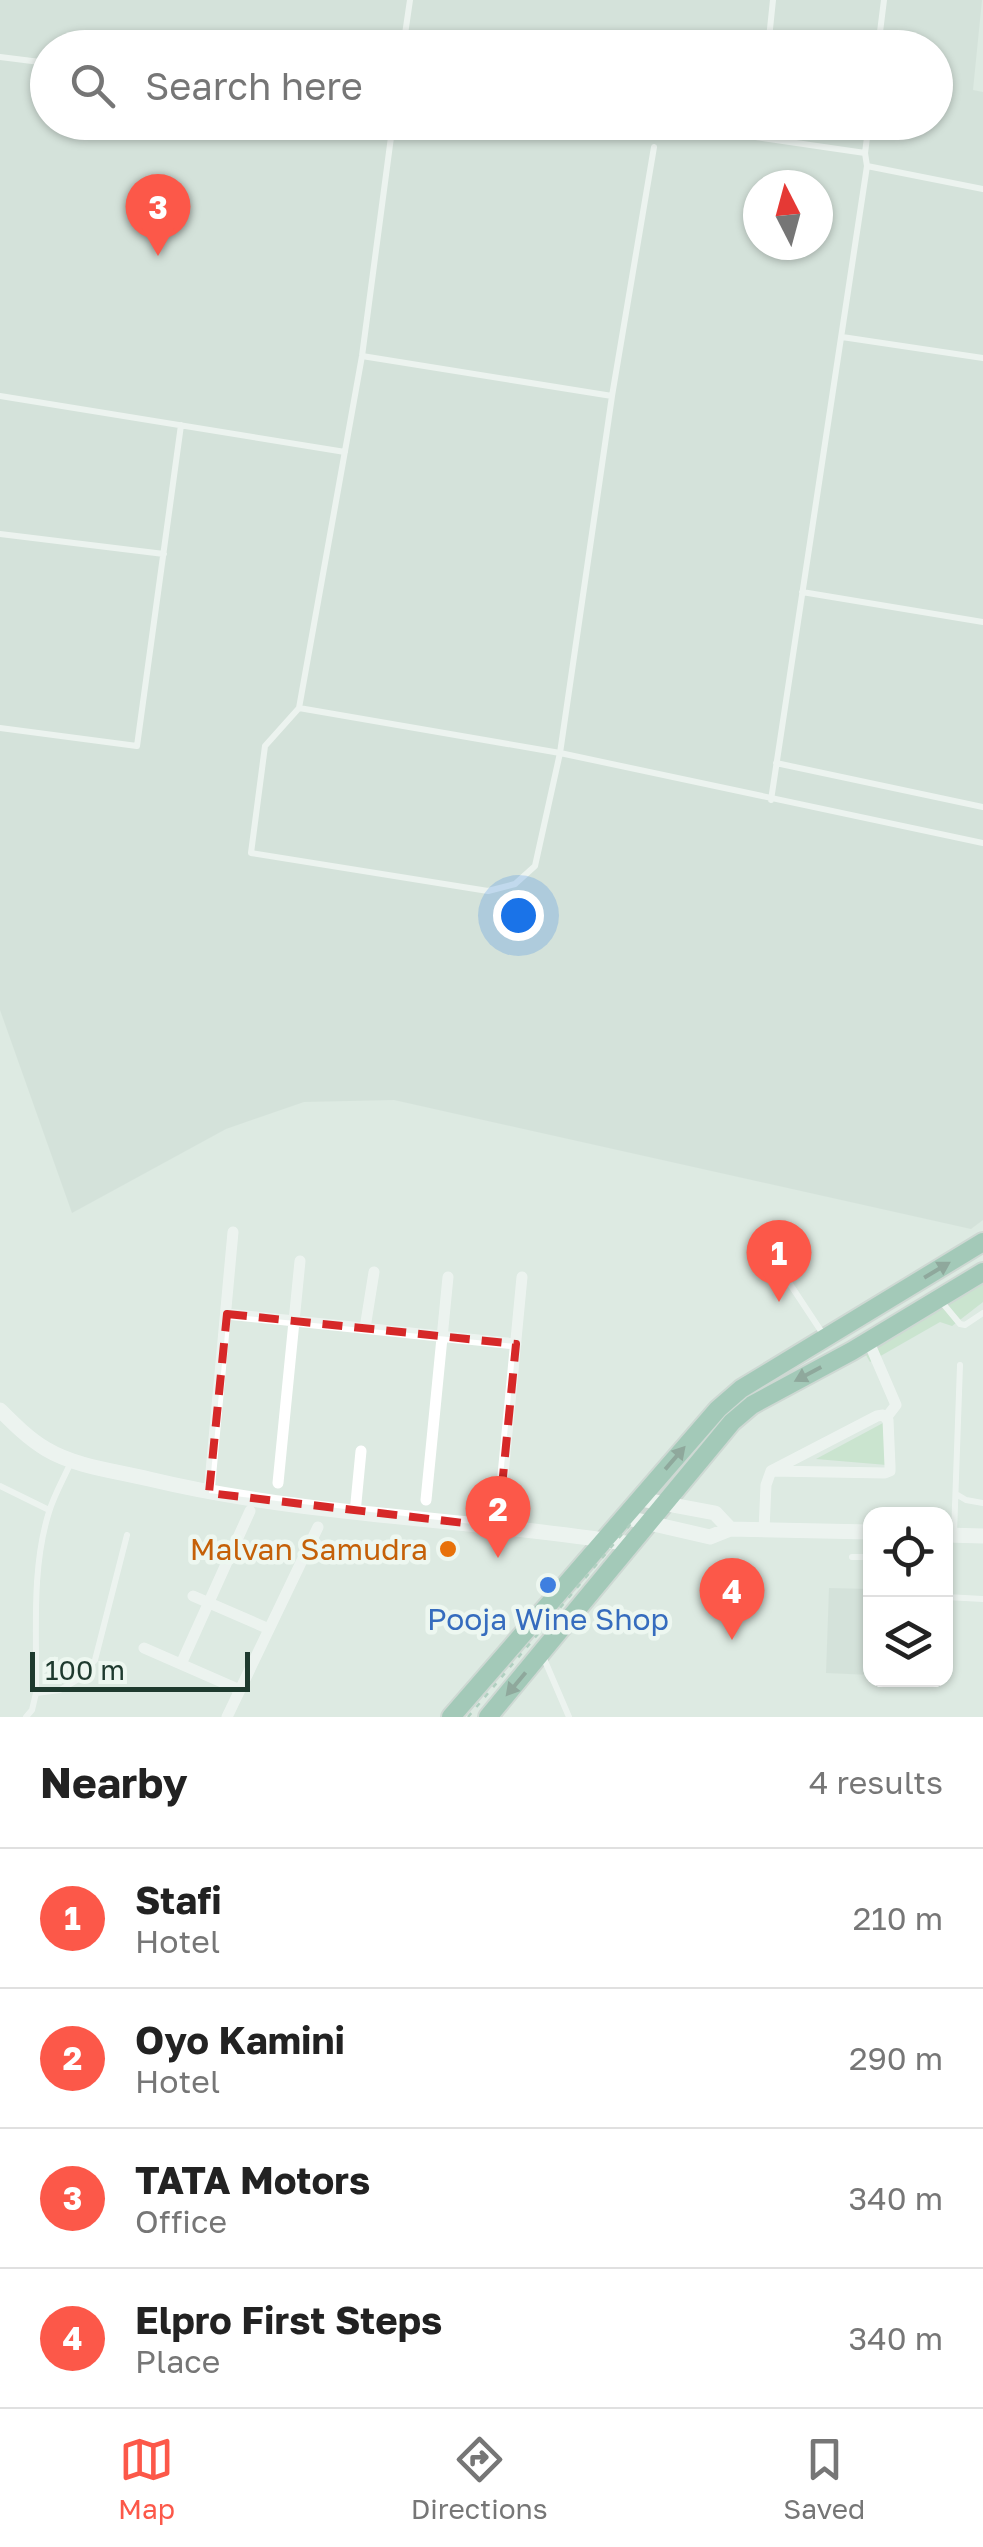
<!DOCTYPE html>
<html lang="en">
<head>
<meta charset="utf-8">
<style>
  :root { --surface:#fff; --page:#f6f6f6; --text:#222; --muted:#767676; --line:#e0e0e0; --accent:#fc5849 }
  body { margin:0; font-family:"Golos Text",sans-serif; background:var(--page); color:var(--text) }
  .controls { position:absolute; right:30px; bottom:30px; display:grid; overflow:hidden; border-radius:20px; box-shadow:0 2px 8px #0004 }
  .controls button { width:90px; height:90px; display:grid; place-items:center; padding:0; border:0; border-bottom:2px solid var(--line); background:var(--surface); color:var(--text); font:50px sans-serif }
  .compass { position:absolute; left:743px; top:170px; width:90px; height:90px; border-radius:50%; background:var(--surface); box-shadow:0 2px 8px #0004; rotate:354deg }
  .scale { position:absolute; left:30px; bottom:25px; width:220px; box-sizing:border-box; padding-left:10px; border:5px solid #1e3a2e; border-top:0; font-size:28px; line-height:35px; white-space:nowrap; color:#1e3a2e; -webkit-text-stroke:8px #edf7f0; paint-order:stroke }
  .you { position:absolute; left:518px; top:915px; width:35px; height:35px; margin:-25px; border:8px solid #fff; border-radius:50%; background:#1a73e8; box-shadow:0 0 0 15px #1a73e833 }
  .badge { display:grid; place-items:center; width:65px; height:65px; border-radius:50%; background:var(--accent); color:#fff; font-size:32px; font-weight:700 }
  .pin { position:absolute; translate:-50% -82px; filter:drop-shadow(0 2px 5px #0008) }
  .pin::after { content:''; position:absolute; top:52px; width:35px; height:30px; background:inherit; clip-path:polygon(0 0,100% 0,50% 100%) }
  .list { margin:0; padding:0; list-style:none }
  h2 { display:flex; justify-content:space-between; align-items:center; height:130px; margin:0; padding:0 40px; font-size:42px }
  h2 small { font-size:32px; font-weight:400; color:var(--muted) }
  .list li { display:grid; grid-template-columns:65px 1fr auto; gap:30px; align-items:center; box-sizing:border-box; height:140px; padding:0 40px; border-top:2px solid var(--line) }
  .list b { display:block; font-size:38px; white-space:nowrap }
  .list p { margin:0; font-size:32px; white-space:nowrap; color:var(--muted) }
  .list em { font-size:32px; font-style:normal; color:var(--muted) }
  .icon { flex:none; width:55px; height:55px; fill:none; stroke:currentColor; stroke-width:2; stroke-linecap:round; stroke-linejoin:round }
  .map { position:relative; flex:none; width:983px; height:1717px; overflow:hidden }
  .search { position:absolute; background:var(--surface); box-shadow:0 2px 8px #0004; left:30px; right:30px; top:30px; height:110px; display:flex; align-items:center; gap:25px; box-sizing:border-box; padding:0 35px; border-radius:55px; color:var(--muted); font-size:38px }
  .sheet { height:690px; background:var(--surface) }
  nav { display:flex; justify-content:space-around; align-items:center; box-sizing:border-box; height:140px; border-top:2px solid var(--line); background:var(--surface); font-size:28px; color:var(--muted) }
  nav a { display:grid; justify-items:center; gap:5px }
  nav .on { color:var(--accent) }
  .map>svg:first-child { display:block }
</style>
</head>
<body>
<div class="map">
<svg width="983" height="1717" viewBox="0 0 983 1717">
  <rect width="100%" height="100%" fill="#ddeae2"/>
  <path fill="#cbdad1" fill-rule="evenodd" d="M0 0H982L973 90 983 92V1220L971 1229 394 1100 304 1102 226 1129 72 1213 0 1010ZM48 48H936V122H48ZM758 185H818V245H758Z
    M829 1588 870 1589V1675L826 1673Z"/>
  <path fill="#b3ddb8" d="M983 1273V1302L952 1326 940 1322 870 1362 862 1348Z
    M883 1423 887 1465 816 1459Z"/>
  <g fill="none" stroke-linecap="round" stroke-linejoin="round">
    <g stroke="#bcc4c0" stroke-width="22">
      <path id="primary" d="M451 1717 718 1409 741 1389 983 1242
        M488 1717 732 1422 752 1405 852 1351 983 1272"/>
    </g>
    <path stroke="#fff" stroke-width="6" d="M403 48 410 0
      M768 48 773 0
      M878 48 884 0
      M0 57 48 63
      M393 122 362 356 299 708 265 746 251 853 488 891 515 884 535 866 560 753 612 396 654 147
      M489 122 546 130
      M714 131 865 153
      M757 137 759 122
      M867 166 983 189
      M842 337 983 358
      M362 356 612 396
      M0 396 345 452
      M0 534 164 554
      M802 592 983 622
      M299 708 560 753 983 843
      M0 728 137 746 181 425
      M776 763 983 807
      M771 800 867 166 865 153 869 122
      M784 1275 825 1337
      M940 1300 960 1324 965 1325 983 1313
      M0 1486 49 1510
      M956 1494 966 1500 983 1503
      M954 1534 960 1365
      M852 1557H870
      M946 1597 983 1599
      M542 1654 569 1717
      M36 1693 60 1690 77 1680 95 1660 127 1535
      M26 1717 32 1710 36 1693C37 1634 31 1569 49 1512 54 1495 64 1478 71 1462"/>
    <path stroke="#fff" stroke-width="11" d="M227 1314 516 1344
      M365 1328 374 1272
      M868 1340 896 1405 886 1418
      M278 1483 300 1261
      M209 1493 233 1232
      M426 1500 448 1277
      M355 1513 361 1451
      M498 1527 522 1277
      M764 1530 766 1485 771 1471 877 1416 883 1415 888 1420 890 1466V1471L885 1473 771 1471
      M193 1596 269 1629
      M144 1648 240 1690
      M181 1664 250 1511
      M227 1717 318 1527"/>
    <path stroke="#fff" stroke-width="15" d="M0 1410C14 1424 29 1439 46 1449 76 1467 116 1471 149 1479 307 1517 471 1518 631 1544
      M640 1499 715 1513 730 1529
      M623 1517 710 1537 730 1529 870 1532
      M946 1535 983 1536"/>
    <use href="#primary" stroke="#5ea386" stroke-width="18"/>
    <path stroke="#7bb097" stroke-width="2.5" stroke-dasharray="5 8" stroke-linecap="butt" d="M468 1717 634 1520"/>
  </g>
  <defs><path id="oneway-solid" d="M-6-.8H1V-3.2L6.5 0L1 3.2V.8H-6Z" transform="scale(2.5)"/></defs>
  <g fill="#315a48">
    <use href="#oneway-solid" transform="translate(937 1270) rotate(-31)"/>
    <use href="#oneway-solid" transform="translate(808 1374) rotate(152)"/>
    <use href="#oneway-solid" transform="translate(675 1458) rotate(-49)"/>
    <use href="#oneway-solid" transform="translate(516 1684) rotate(130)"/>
  </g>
  <path d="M0 0H983V1717H0ZM227 1314 516 1344 498 1527 209 1493Z" fill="#ddeae2" fill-opacity=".55" fill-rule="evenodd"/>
  <path fill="none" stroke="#d62828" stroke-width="8" stroke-dasharray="20 12" stroke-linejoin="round" d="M227 1314 516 1344 498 1527 209 1493Z"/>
  <circle fill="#e8710a" stroke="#edf7f0" stroke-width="4" cx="448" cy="1549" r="10"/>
  <circle fill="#3f7fe0" stroke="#edf7f0" stroke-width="4" cx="548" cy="1585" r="10"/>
  <g text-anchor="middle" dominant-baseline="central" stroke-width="9" stroke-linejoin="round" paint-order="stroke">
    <g font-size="30" fill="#c56008" stroke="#edf7f0" text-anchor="end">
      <text x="428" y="1549">Malvan Samudra</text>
    </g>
    <g font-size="30" fill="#366cbe" stroke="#edf7f0">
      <text x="548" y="1619">Pooja Wine Shop</text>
    </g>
  </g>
</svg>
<div class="controls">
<button><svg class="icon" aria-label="locate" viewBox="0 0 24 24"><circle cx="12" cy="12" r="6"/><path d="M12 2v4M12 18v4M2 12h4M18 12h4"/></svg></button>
<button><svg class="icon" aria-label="layers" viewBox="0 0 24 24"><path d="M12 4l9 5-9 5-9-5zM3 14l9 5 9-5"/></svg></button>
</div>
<svg class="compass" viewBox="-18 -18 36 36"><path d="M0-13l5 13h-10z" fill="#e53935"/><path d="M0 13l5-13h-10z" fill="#767676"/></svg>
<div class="scale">100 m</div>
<div class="you"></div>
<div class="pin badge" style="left:779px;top:1302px">1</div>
<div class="pin badge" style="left:498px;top:1558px">2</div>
<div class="pin badge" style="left:158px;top:256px">3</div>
<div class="pin badge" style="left:732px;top:1640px">4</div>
<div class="search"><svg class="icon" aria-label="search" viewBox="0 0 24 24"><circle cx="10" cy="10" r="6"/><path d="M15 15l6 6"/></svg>Search here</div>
</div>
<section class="sheet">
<h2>Nearby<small>4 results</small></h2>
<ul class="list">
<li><span class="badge">1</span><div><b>Stafi</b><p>Hotel</p></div><em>210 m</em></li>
<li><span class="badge">2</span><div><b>Oyo Kamini</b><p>Hotel</p></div><em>290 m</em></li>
<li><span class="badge">3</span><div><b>TATA Motors</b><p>Office</p></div><em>340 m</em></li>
<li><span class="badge">4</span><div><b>Elpro First Steps</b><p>Place</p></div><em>340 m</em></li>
</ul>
</section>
<nav>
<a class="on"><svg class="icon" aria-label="map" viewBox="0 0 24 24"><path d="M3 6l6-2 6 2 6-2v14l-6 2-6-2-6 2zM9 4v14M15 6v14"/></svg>Map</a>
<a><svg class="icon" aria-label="directions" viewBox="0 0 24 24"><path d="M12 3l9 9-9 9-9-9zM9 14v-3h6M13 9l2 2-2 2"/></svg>Directions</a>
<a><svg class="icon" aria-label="saved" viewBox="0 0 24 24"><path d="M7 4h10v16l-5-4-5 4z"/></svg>Saved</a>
</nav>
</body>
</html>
